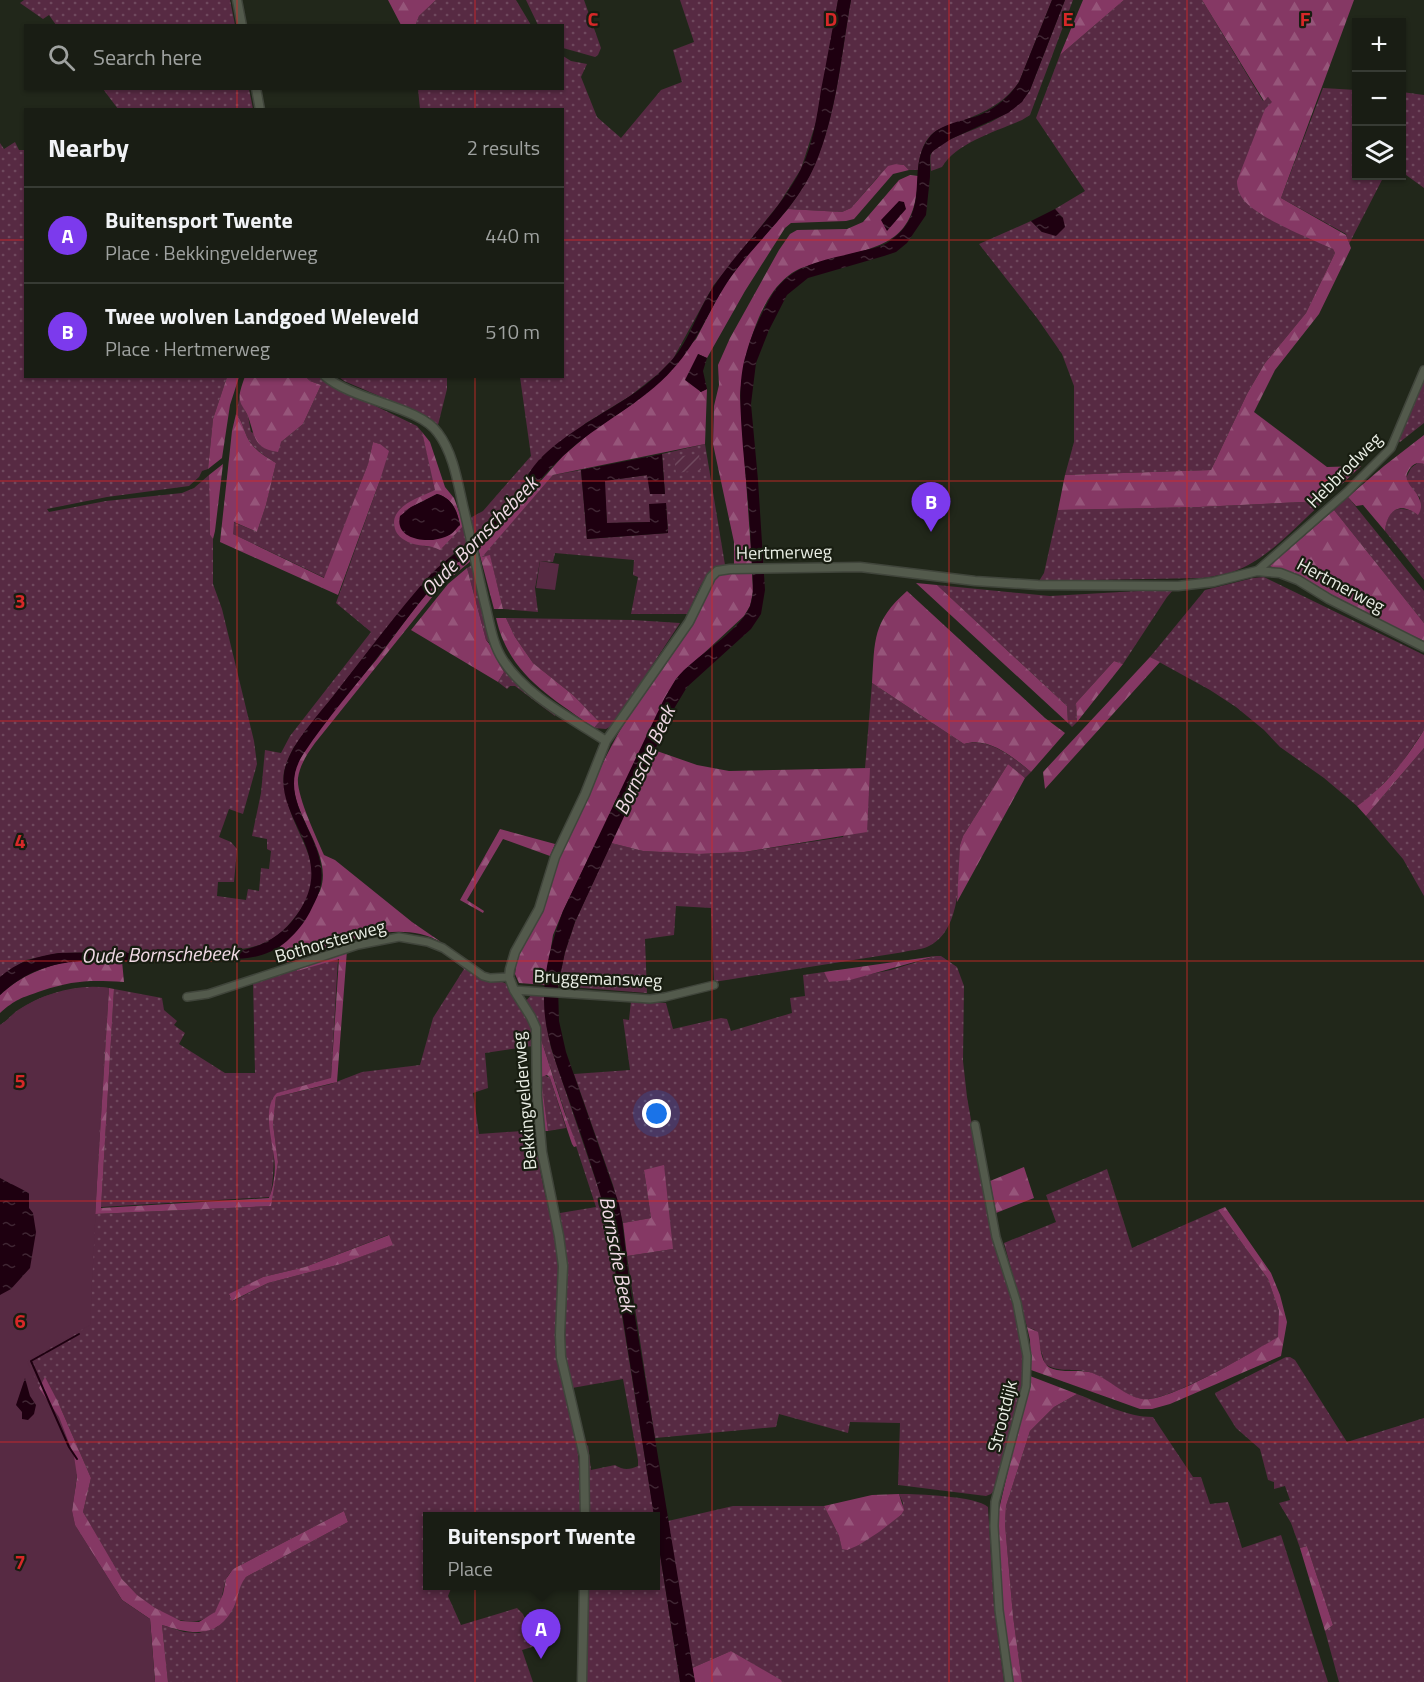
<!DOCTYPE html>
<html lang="en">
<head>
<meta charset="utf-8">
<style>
  :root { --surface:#191d14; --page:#22261d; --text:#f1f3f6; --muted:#9fa2a0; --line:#373b34; --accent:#7c3aed }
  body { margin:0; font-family:"Titillium Web",sans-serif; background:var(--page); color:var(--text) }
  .controls { position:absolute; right:18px; top:18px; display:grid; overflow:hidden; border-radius:0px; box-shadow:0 2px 4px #0004 }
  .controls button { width:54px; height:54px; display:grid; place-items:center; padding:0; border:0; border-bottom:2px solid var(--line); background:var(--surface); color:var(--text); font:30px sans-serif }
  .you { position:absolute; left:657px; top:1114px; width:21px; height:21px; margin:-15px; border:4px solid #fff; border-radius:50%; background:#1a73e8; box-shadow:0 0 0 9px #1a73e833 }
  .badge { display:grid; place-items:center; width:39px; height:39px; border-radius:50%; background:var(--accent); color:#fff; font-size:20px; font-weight:700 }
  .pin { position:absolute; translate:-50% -50px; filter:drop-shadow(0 2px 3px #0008) }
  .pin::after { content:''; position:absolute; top:32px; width:21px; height:18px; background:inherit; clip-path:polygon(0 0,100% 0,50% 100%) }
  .popup { position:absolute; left:423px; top:1512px; width:237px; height:78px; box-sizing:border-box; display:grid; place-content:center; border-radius:0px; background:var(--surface); filter:drop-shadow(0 2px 4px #0005); font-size:20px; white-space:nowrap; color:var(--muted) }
  .popup b { font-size:22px; color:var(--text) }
  .popup::after { content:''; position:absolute; left:50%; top:100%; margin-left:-12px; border:12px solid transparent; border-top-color:var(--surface) }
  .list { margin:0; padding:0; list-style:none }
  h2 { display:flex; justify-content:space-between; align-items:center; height:78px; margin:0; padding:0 24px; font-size:26px }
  h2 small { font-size:20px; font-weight:400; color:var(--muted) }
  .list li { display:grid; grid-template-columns:39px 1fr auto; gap:18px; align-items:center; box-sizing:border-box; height:96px; padding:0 24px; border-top:2px solid var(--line) }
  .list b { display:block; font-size:22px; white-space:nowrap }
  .list p { margin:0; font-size:20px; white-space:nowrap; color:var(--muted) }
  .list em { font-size:20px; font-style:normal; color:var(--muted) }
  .icon { flex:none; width:33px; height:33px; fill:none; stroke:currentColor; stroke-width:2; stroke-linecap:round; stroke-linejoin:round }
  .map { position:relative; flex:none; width:1424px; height:1682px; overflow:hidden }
  .search { position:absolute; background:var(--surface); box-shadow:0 2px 4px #0004; left:24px; top:24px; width:540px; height:66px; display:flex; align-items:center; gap:15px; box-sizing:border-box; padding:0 21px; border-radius:0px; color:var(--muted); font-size:22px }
  .panel { position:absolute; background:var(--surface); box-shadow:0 2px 4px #0004; left:24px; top:108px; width:540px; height:270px; border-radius:0px }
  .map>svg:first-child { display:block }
</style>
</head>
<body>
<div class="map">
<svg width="1424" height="1682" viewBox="0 0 1424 1682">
  <defs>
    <pattern id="grass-dots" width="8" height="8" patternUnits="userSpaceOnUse" patternTransform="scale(1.5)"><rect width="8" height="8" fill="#572a43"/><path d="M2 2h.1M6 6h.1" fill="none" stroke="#6f495e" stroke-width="1.8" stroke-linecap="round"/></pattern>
    <pattern id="forest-firs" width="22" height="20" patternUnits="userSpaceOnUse" patternTransform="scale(1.5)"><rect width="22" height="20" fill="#853864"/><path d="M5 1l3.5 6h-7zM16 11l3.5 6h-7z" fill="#96557a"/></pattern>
    <pattern id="garden-furrows" width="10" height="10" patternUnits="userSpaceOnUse" patternTransform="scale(1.5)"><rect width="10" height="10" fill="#572a43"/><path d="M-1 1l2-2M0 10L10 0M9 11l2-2" fill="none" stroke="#6f495e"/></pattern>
    <pattern id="water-ripples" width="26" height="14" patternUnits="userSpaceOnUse" patternTransform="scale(1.5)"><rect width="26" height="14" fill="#1e0010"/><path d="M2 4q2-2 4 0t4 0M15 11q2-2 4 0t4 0" fill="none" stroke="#3f2633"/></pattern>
  </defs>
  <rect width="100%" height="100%" fill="#21271a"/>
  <path fill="url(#grass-dots)" fill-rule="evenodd" d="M24 0H230L235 25H56L49 15 43 19 20 3Z
    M436 0H516L531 25 415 26 419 16Z
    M526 0H584L601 48 598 55 595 57 563 48 562 26 538 25Z
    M680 0H838L819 113 801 169 779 204 713 286 673 359 658 374 630 396 586 423 533 468 528 474 527 482 475 538 470 518 483 511 531 456 520 377 562 376V110L420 109 418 89 562 88 563 56 571 61 587 64 581 77 597 117 621 138 661 90 682 82 673 50 694 42Z
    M851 0H1052L1019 82C1003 105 982 113 957 123 948 126 938 128 931 135 922 144 919 158 918 170H909L904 165 896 164 877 178 851 208 842 212 788 209C798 195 807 182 814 166 837 114 841 55 851 0Z
    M1065 0H1073L1030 115 1022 120C997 131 956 143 942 167L931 171C931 165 929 157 932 152 938 145 951 139 960 135 987 124 1013 115 1030 90Z
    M1124 0H1202L1263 101 1268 97 1273 102 1259 213 1333 249 1335 253 1306 313 1265 363 1247 394 1211 470 1065 475 1074 442V386L1062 354 1037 318 979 244 1031 221 1042 232 1063 218 1055 209 1085 191 1036 118 1060 55Z
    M1323 88 1356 90V176H1384L1349 244 1346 234 1281 198Z
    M103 89H249L253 109H118Z
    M1402 92 1424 95V188L1402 172Z
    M15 142 19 150H25L26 376 227 377 213 419 208 469 202 471 199 477 189 486 107 497 47 509 49 512 106 501 182 493 194 488 209 475 210 535 213 539V584L222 609 254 741 257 764 243 814 229 809 219 837 231 842 237 849 234 882H218L217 896 246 900 248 889 259 891 261 868 269 869 271 851 267 849V839L252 836 261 793 265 750 281 753 290 736 371 632 336 603 380 480V444L373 442 368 464 325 578 233 534V522L257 532 266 505 276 463C263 455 250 447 245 432 242 424 241 420 236 414L239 399 248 416 251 432 281 442 303 424 321 385 310 381 306 377H320L332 385 417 426 422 432 436 490 406 505 424 546 434 547 464 525 468 543C438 563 417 591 394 619 360 661 327 704 294 747 290 754 287 761 285 768 282 777 284 786 286 795 296 846 337 869 291 922 274 943 252 950 226 950L59 953 26 960 0 977V143L4 149Z
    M338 376 447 377V389L438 425 428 417 344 381Z
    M1424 378V423L1400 442 1396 441Z
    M705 444 725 565C701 571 698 595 687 614H631L638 577 633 575 634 560 555 553 553 562 540 561 535 588 538 612 503 609 490 556 481 557 553 475 581 470 587 539 668 533 666 503 650 522 607 523 604 481 647 475 665 494 662 454Z
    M1419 462 1424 464V580L1385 531C1387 510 1396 505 1416 512L1420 498 1408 485 1406 478 1411 468Z
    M1348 497 1424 591V623L1334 510Z
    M1324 501C1301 522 1268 558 1240 569 1228 574 1215 576 1203 578L1039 581 1044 573 1058 510 1199 507Z
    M472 565 494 650 556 711 555 716 515 686H510L507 689 498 682 504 672 496 660 490 643 486 640 467 568Z
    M1264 577 1424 655V730L1401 764 1373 795 1357 806 1324 778 1280 747 1264 730 1236 707 1210 690 1150 657 1205 590 1253 578Z
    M937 585 1050 596 1174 589 1167 597 1123 664 1114 661 1076 703 1077 722 1072 727 1068 723 1067 706Z
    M506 618 633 620 680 623 613 725 606 729 594 728 598 723 573 695 533 663 515 637Z
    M872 683 964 744C989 737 1012 757 1031 772L1025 778 1008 764 963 836 960 845C959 876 962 932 927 947 920 950 911 950 904 952L714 982 711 908 676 906 674 935 645 939 647 993 558 986 565 952 575 922 611 843 643 851 699 854 744 852 843 837 869 768H865Z
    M1424 748V896L1403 859 1366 816Z
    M936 956H941L957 967 964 986 963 1061 967 1097 989 1223 1020 1329 1023 1348 1024 1365 1022 1383 998 1486 991 1494 986 1496 898 1485 900 1423 850 1422 848 1433 779 1414 776 1427 655 1438 627 1256 673 1249 644 1170 651 1218 623 1223 613 1185 574 1074 630 1070 623 1019 629 1020 631 1001 666 1003 673 1029 721 1018 727 1019 731 1031 792 1013 790 998 805 996 803 975 824 972 830 982 891 970Z
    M338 958 331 1079 278 1093 272 1099C272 1132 277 1165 270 1197L101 1207 114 989 162 998 164 1010 177 1021 174 1025 185 1033 179 1044 225 1073H255L253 981 297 967Z
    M450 958 507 984 528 1017 532 1029V1046L485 1053 488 1088 473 1093 479 1134 537 1130C537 1140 537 1151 539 1162 543 1193 554 1223 558 1255 562 1293 552 1331 559 1369 562 1387 570 1404 573 1422 579 1452 581 1482 581 1512V1516H427V1586H452L448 1596 461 1625 517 1608 523 1614 530 1632 542 1644 522 1650 533 1682H168L162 1625 184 1632 199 1633 217 1627 238 1595 240 1583 246 1577 348 1522 344 1511 233 1569C231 1572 227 1576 226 1580 222 1591 222 1606 213 1614 184 1636 141 1604 123 1580 107 1560 95 1535 83 1512L91 1478 58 1402 75 1495 155 1682H0V1025C7 1021 12 1014 18 1010 44 993 78 983 109 988L95 1214 270 1206 278 1162 273 1124 276 1097 331 1084 362 1072 420 1065 433 1018 464 969ZM388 1235 392 1245 341 1264 268 1283 233 1301 229 1295 263 1277 305 1267Z
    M531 995 544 996 546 1023 551 1048 604 1205 654 1514 650 1516H586L585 1448 588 1445 591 1470 615 1465C623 1470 629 1470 638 1466V1460L623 1379 572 1388 565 1351 566 1264 560 1213 596 1207 540 1036 526 1001Z
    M544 1075 550 1078 566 1128 548 1131 541 1077Z
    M1107 1169 1132 1248 1218 1210 1268 1279 1279 1311V1337C1254 1351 1168 1403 1142 1399 1123 1396 1108 1378 1089 1372 1075 1368 1058 1373 1045 1364L1035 1330 1027 1327 1004 1243 1056 1222 1046 1195Z
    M1286 1357H1290L1295 1360 1347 1442 1424 1418V1682H1339L1325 1631 1333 1625 1307 1546 1300 1548 1291 1523 1279 1503 1290 1500 1285 1486 1274 1489V1482L1268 1480 1260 1449 1236 1428 1216 1396 1215 1393Z
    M1077 1394C1101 1403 1127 1417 1153 1417L1193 1477H1201L1210 1504 1228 1502 1242 1548 1281 1535 1328 1682H1022L1013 1616 1005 1524 1006 1506 1030 1431 1054 1407Z
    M899 1494C918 1494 976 1496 988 1507L994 1606 1004 1682H782L731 1651 692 1668 668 1521 733 1506H824L839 1536 842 1548 859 1545 901 1515 903 1503Z
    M655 1522 680 1682H584L587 1586H655Z"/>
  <path fill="url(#forest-firs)" fill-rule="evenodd" d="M388 0H436L419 16 415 26 401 25Z
    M1083 0H1124L1060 55Z
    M1202 0H1354L1281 198 1346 235 1351 248 1319 314 1275 370 1254 412 1327 467 1361 466 1324 501 1199 507 1058 510 1065 475 1211 470 1247 394 1265 363 1306 313 1335 253 1333 249C1310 238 1257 218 1243 199 1239 194 1237 187 1237 181L1265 109 1272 102 1268 97 1264 101Z
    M896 164 904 165 909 170 893 174 854 219 846 221 791 223 785 228 745 291 707 358 698 354 700 392 707 389 705 444 553 475 482 557 490 555 503 609H494L478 548 488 540 563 456 592 431 634 403 696 339 724 285 744 259 788 209 842 212 851 208 888 166Z
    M910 175 918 176C916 244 881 246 825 261 812 265 798 267 788 276 757 300 743 360 740 396L752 565H734V542L713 444 714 406 719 385 718 365 730 338 779 250 790 234 797 230 847 229 863 222 899 180Z
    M245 376 306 377 310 381 321 385 303 424 281 442 278 452C252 449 255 433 247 414 245 410 241 405 240 401 238 394 243 383 245 376Z
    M227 377H239L230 405 222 458 208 469 213 419Z
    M236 414C241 420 242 424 245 432 250 447 262 455 276 463L266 505 257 532 234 522 233 534 324 578 368 464 373 442 380 444 389 451 380 480 338 595 220 542 232 431Z
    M422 432 430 442 445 487 454 498 464 525 440 550C430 544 418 547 408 542 402 539 397 535 395 529 388 506 421 497 435 490ZM437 494C452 498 457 510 460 525L433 540 421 539 404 511Z
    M1424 435V464C1418 462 1415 463 1411 467 1398 482 1417 488 1420 501 1422 506 1421 510 1418 515 1400 501 1387 510 1385 531L1363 505 1356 506 1348 497 1384 466Z
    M223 464 215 531 213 539 210 535 209 475Z
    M1334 510 1424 623V641L1355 608 1294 575 1269 566Z
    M470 553 472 560 441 586 315 743C307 754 300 765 298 778 296 795 317 838 324 855L335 860 412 922 441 942C394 916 334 946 287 962L280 946C292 937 299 924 308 910 311 904 317 898 320 891 335 852 287 813 294 773 298 748 358 682 377 659 399 630 420 599 445 573 452 566 461 559 470 553Z
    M467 568 486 640C494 648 497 663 504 672L498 682 411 630 448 584Z
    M723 572 752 573 753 592 750 606 744 616 676 679 563 911 553 935 545 985 519 983 515 974 517 958C548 886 576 814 612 745 629 712 653 684 671 652 681 635 707 579 723 572Z
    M916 583 937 585 1067 706 1068 723Z
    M907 591 1045 718 1065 733 1031 772C1013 757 988 736 964 744L872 683C875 640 872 622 907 591Z
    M496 618H506L515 637 533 663 573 695 599 722 594 728C550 696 509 675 496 618Z
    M1150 657 1160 662 1045 789 1043 772Z
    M1114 661 1123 664 1077 722 1076 703Z
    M1424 730V748L1366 816 1357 806C1385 787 1406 759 1424 730Z
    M654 750 697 765 729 771 870 768 867 832 744 852 699 854 643 851 611 843Z
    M1008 764 1025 778 957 902 960 845 963 836Z
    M500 829 555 844 550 856 503 839 467 900 484 911 483 913 460 900Z
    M347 950 337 1082 276 1097 273 1124 278 1162 271 1206 95 1214 109 988 114 989 101 1208 269 1198C274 1186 276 1169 274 1157 272 1139 262 1107 277 1093L331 1078 339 959 297 971V967Z
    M936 956 850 980 829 982 824 972Z
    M72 961H122L124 982C89 980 75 980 41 991 21 998 16 999 0 1013V995C21 975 45 966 72 961Z
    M540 1036 564 1111 577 1146 574 1147 572 1144 550 1078 547 1075 541 1077 548 1131H543L540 1096Z
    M664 1165 673 1249 627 1256 623 1223 651 1218 644 1170Z
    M1024 1167 1034 1198 996 1213 990 1181Z
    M1225 1207 1271 1273 1280 1295 1287 1322 1281 1356 1170 1404 1152 1409H1140L1031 1370 1030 1340 1027 1327 1038 1332C1040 1341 1040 1356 1045 1363 1052 1375 1077 1369 1089 1372 1108 1377 1122 1395 1142 1399 1167 1404 1254 1351 1278 1337L1279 1311 1268 1279 1218 1210Z
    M389 1235 393 1245 341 1264 268 1283 232 1301 229 1294 263 1277 305 1267Z
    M1030 1376 1077 1394 1054 1407 1030 1431 1006 1506 1005 1524 1013 1616 1022 1682H1013L1000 1594 997 1518Z
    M45 1377 58 1402 91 1478 83 1512 122 1579 137 1595 155 1608 181 1621 199 1622 215 1612 223 1594 226 1579 233 1569 344 1511 348 1522 246 1577C237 1587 239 1601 231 1612 214 1640 188 1633 162 1625L168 1682H155L150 1619 122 1600 75 1525 72 1511 77 1476 39 1388Z
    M899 1494 904 1510 901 1515 879 1532 859 1545 847 1550 842 1549 839 1536 824 1506 872 1495Z
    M1307 1546 1333 1625 1325 1631 1300 1548Z
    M731 1651 781 1680 782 1682H695L692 1668Z"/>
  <path fill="url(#garden-furrows)" d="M699 454 701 470 676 473 674 457Z"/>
  <path fill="#572a43" d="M540 561 559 564 555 590 536 588Z
    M101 987 109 988 103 1061 90 1325 27 1361 39 1388 59 1417 74 1456 77 1476 72 1511 75 1525 122 1600 150 1619 155 1682H0V1025C10 1019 17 1010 27 1005 50 991 74 989 101 987Z"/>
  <path fill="url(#water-ripples)" d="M838 0H851C841 55 837 113 815 165 797 206 763 235 736 270 712 301 700 340 673 369 642 404 598 423 564 455 537 480 516 511 490 537 477 551 458 560 445 574 421 598 401 627 380 654 355 687 327 718 304 753 270 803 335 840 319 892 317 899 313 905 310 912 304 923 297 932 287 941 266 959 245 959 219 959 197 959 175 961 153 961 94 962 47 951 0 995V977C17 962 37 956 59 953L244 950C265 945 283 934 296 916 344 849 262 815 289 757 299 735 319 714 334 695 366 654 397 612 431 574 445 559 463 550 477 536 495 520 510 501 526 482 534 449 602 415 630 396 644 387 659 374 671 361 690 340 698 309 714 286 741 245 779 213 801 169 813 144 817 116 821 90 827 60 832 30 838 0Z
    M1052 0H1065L1030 90 1022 102 1008 113 951 139 933 151 930 155V177L926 215 907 243 896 252 884 256 808 278 787 295 769 330 756 363 751 404 758 480 765 590 761 614 751 629 687 687 675 707 575 922 565 952 558 986 559 1021 566 1052 619 1204 622 1220 629 1280 695 1682H680L609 1229C599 1184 583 1141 568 1097 557 1066 544 1034 544 1000 544 969 552 940 563 911L664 699C668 692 672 685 676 679 694 656 739 633 750 606 756 589 751 566 751 548 750 515 746 481 743 448 741 417 737 384 746 354 751 335 760 317 769 300 789 263 824 261 861 251 870 249 880 247 887 243 935 212 904 170 929 138 939 123 966 121 982 114 998 106 1009 97 1019 82Z
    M899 201 904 202 906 209 887 231 881 220Z
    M1055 209 1063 218 1065 227 1056 236 1042 232 1031 221Z
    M698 354 707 358 703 371 707 389 701 392 685 380Z
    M662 454 665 494H650L647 475 605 481 607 523 650 522 649 504 666 503 668 533 587 539 581 470Z
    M437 494C452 498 457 510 460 525 455 530 452 535 445 537 428 544 394 540 400 516L411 507Z
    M0 1178 29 1193V1208L33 1213 36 1232 30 1268 11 1289 0 1295Z
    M25 1378 30 1396 36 1405 34 1414 28 1420 22 1419V1412L16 1405Z"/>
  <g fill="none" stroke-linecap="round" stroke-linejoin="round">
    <path stroke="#1e0010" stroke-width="2" d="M77 1459 69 1447 31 1361 79 1334"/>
    <g stroke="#40453b" stroke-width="10">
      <path id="minor" d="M1257 571 1347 492 1391 448 1424 370
        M514 990 650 999 665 997 714 985
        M187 997 208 994 358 945 399 937 428 942 443 948 483 976 490 978 509 977
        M975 1125 996 1237 1017 1303 1027 1356 1026 1386 995 1502 994 1526 999 1610 1009 1682"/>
    </g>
    <g stroke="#40453b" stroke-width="11">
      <path id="tertiary" d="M237 0 242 26
        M256 88 260 110
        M325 376C354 401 419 406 438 433 454 454 458 485 464 510 472 543 478 576 486 608 490 625 493 645 503 660 526 696 571 718 606 741
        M585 1516 584 1456 561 1357 560 1335 563 1266 559 1236 542 1152 537 1097 536 1028 531 1017 514 990 509 977 510 969 515 952 539 909 555 857 585 794 606 741 689 622 711 577 717 571 730 569 860 567 975 581 1038 585 1178 586 1213 582 1257 571 1268 572 1280 573 1298 580 1329 599 1424 647
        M582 1682 584 1586"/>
    </g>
    <use href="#minor" stroke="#535a4c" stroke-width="7"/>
    <use href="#tertiary" stroke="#535a4c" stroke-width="8"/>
  </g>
  <path fill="none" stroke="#d62828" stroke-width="1.5" stroke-opacity="0.55" d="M237 0V26M475 0V26M712 0V1682M949 0V1682M1187 0V1682M237 88V110M475 88V110M0 240H26M562 240H1424M237 376V1682M475 376V1682M0 481H1424M0 721H1424M0 961H1424M0 1201H1424M0 1442H1424"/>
  <g text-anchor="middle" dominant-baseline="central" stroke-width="4.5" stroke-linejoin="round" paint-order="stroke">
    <g font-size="18" fill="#eaeee5" stroke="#181d11">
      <text transform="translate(1344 470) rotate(-45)">Hebbrodweg</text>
      <text transform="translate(784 552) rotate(-1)">Hertmerweg</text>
      <text transform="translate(1341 585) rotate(28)">Hertmerweg</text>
      <text transform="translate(330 941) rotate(-16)">Bothorsterweg</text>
      <text transform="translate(598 978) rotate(2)">Bruggemansweg</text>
      <text transform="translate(524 1101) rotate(-95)">Bekkingvelderweg</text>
      <text transform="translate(1002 1416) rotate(-76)">Strootdijk</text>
    </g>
    <g font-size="20" font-style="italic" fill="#f1dae5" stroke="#181d11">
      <text transform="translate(479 536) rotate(-46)">Oude Bornschebeek</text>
      <text transform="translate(644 760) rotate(-65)">Bornsche Beek</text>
      <text transform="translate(160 954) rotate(-1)">Oude Bornschebeek</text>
      <text transform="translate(618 1254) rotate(79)">Bornsche Beek</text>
    </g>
  </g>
  <g font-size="20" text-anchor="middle" font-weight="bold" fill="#d62828" stroke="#181d11" stroke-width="4.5" stroke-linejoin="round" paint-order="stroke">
    <text x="593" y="26">C</text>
    <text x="831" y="26">D</text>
    <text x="1068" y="26">E</text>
    <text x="1305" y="26">F</text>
    <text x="20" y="608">3</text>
    <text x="20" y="848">4</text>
    <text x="20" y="1088">5</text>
    <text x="20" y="1328">6</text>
    <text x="20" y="1569">7</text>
  </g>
</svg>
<div class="controls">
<button>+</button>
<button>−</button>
<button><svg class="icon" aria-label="layers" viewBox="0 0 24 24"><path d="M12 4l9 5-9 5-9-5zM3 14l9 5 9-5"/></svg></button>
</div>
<div class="you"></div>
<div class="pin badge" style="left:541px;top:1659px">A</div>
<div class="popup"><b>Buitensport Twente</b>Place</div>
<div class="pin badge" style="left:931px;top:532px">B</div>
<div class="search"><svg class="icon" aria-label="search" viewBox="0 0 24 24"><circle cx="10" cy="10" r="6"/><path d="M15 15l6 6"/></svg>Search here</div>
<section class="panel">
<h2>Nearby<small>2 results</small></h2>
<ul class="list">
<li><span class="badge">A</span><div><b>Buitensport Twente</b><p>Place · Bekkingvelderweg</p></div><em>440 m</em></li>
<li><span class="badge">B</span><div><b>Twee wolven Landgoed Weleveld</b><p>Place · Hertmerweg</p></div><em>510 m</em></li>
</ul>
</section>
</div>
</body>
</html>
